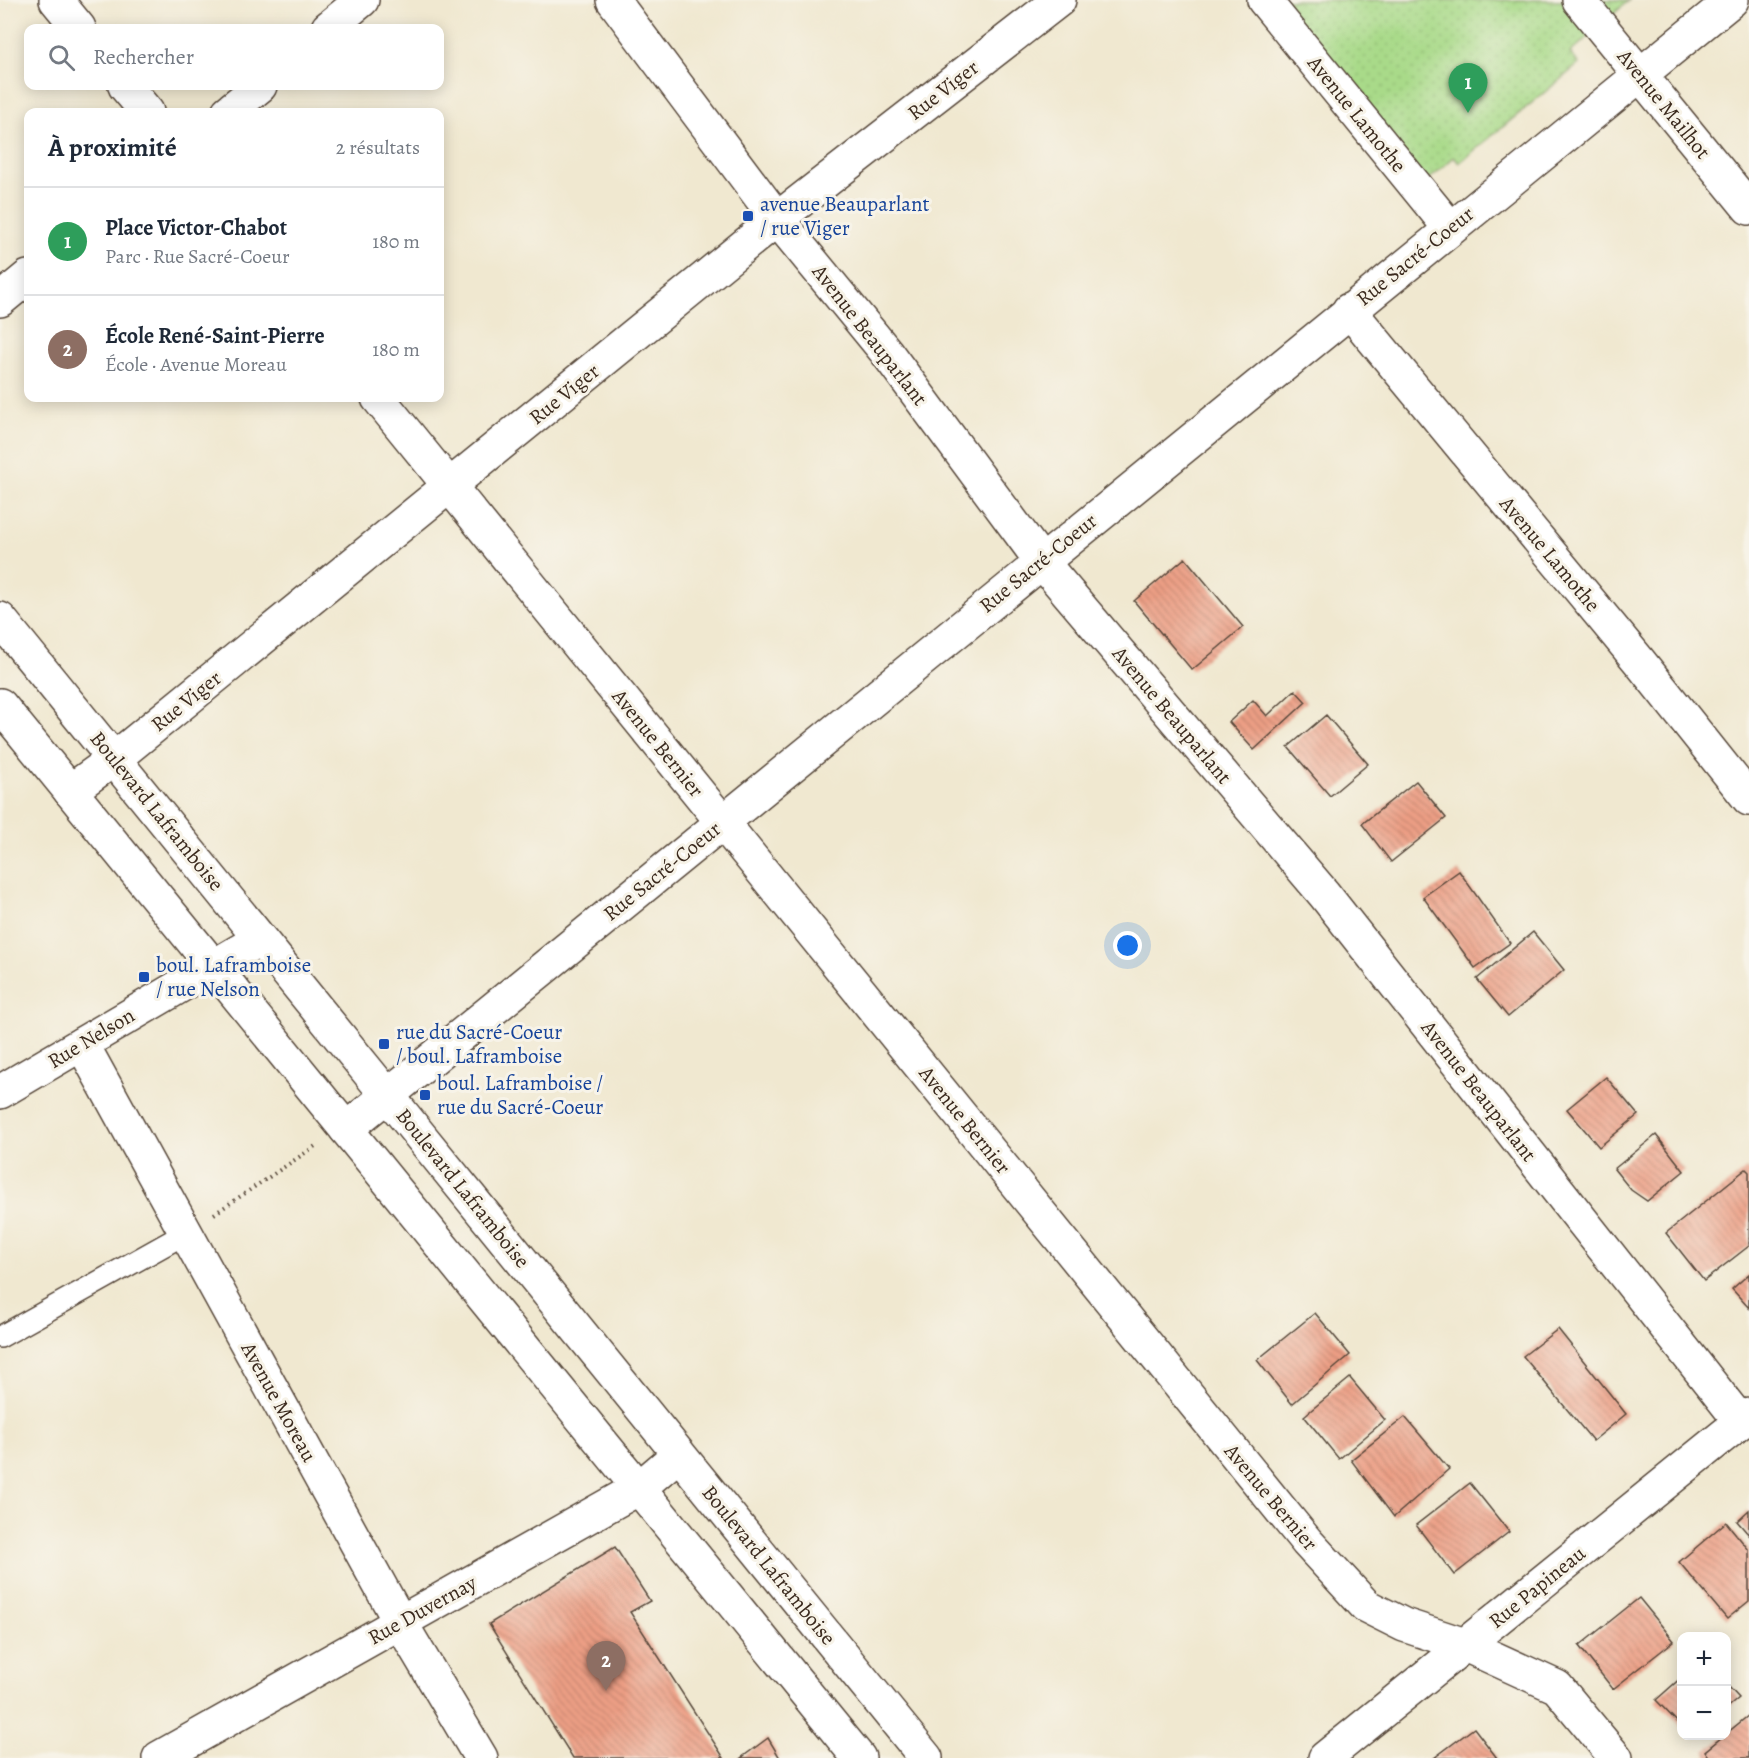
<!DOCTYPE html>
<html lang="fr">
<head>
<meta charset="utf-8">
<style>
  :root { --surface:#fff; --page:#f6f6f7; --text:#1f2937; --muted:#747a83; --line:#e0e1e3; --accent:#db2777 }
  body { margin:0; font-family:Alegreya,serif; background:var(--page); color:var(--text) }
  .controls { position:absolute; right:18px; bottom:18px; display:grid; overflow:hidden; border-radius:12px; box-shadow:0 3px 15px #0003 }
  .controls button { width:54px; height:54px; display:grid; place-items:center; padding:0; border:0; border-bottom:2px solid var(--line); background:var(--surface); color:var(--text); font:30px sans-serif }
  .you { position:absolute; left:1128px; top:946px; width:21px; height:21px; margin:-15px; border:4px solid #fff; border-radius:50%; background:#1a73e8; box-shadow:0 0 0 9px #1a73e833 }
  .badge { display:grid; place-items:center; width:39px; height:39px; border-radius:50%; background:var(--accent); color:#fff; font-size:20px; font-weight:700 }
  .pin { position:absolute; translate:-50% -50px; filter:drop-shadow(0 2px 3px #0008) }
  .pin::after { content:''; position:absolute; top:32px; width:21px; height:18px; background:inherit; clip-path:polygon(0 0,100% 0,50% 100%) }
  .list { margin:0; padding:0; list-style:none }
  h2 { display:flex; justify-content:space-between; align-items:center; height:78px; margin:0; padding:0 24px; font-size:26px }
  h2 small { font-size:20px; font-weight:400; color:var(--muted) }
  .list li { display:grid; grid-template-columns:39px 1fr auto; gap:18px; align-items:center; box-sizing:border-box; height:108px; padding:0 24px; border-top:2px solid var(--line) }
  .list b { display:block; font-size:22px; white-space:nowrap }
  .list p { margin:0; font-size:20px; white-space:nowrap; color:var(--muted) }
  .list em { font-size:20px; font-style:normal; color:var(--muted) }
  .icon { flex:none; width:33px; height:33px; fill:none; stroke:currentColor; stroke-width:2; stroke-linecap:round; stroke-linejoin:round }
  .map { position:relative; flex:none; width:1749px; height:1758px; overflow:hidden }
  .search { position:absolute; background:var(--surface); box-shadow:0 3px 15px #0003; left:24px; top:24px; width:420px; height:66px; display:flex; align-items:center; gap:15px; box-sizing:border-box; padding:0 21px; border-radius:12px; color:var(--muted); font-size:22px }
  .panel { position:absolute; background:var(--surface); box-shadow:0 3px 15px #0003; left:24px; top:108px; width:420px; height:294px; border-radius:12px }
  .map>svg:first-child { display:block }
</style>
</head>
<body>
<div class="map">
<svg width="1749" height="1758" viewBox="0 0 1749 1758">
  <defs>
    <pattern id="green-dots" width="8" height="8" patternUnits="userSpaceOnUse" patternTransform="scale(1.5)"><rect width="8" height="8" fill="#a9da89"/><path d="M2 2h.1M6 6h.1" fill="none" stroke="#92bb76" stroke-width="1.8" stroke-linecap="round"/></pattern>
    <pattern id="building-back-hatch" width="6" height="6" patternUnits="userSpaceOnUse" patternTransform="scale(1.5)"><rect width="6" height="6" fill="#ed9f85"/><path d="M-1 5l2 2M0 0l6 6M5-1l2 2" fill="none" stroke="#c1826c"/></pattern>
  </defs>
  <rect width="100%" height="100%" fill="#f7f3e8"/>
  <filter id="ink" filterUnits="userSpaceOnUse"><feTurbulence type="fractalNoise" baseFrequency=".0167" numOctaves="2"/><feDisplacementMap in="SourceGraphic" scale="12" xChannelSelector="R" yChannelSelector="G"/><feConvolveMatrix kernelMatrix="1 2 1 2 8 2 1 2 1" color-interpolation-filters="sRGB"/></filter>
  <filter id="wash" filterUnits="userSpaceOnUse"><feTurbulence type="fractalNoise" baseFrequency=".008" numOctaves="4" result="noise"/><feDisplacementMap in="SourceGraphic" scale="24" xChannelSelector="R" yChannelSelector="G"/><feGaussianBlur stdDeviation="1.35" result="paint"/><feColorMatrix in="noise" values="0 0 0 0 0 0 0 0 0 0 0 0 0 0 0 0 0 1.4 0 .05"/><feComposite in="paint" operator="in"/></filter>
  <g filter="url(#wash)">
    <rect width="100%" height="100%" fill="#f0e8d0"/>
    <path fill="url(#green-dots)" stroke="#728254" stroke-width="1.5" d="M1276 0H1629L1570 53 1579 64 1459 163 1454 157 1426 182Z"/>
    <g id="blocks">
      <path fill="url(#building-back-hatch)" d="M1185 558 1243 627 1192 670 1134 601Z
        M1295 690 1306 702 1254 750 1229 722 1253 700 1267 716Z
        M1326 715 1368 764 1330 796 1288 747Z
        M1416 781 1446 818 1391 862 1362 824Z
        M1459 871 1510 943 1475 968 1423 897Z
        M1533 932 1564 970 1508 1017 1477 979Z
        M1606 1077 1638 1115 1599 1147 1567 1109Z
        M1656 1135 1684 1171 1647 1201 1631 1190 1614 1169Z
        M1746 1169 1749 1172V1246L1704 1281 1666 1233Z
        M1749 1274V1308L1732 1289Z
        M1315 1313 1350 1355 1292 1404 1257 1360Z
        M1558 1329 1626 1414 1593 1441 1523 1356Z
        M1350 1378 1385 1420 1339 1459 1304 1416Z
        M1405 1417 1449 1469 1394 1517 1351 1460Z
        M1470 1483 1509 1532 1454 1575 1416 1525Z
        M1749 1510V1535L1737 1521Z
        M1726 1522 1749 1550V1601L1727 1619 1679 1562Z
        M615 1547 650 1601 630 1612 724 1758H573L489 1624Z
        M1639 1598 1674 1641 1613 1689 1579 1646Z
        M1682 1677V1727L1656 1700Z
        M1726 1684 1739 1698 1726 1709Z
        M1749 1715V1758H1710L1705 1751Z
        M1474 1728 1497 1758H1434Z
        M768 1738 780 1758H741Z"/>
    </g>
  </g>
  <g filter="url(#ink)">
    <use href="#blocks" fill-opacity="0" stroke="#564639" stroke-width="1.5"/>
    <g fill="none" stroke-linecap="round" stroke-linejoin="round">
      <g stroke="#564639" stroke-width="24">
        <path id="service" d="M0 1337 186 1233"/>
      </g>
      <g stroke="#564639" stroke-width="36">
        <path id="minor" d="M56 0 79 28
          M613 0 777 219 887 353 1041 561 1324 894 1741 1422
          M1264 0 1450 228
          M1579 0 1749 208
          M328 28 362 0
          M125 86 147 112
          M228 112 260 86
          M0 300 28 277
          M1349 310 1639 661 1749 799
          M378 398 1307 1542 1366 1606 1404 1625 1465 1645 1557 1687 1616 1758
          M70 791 114 759 777 219 1059 0
          M82 1044 400 1622 481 1758
          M387 1095 926 1758
          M346 1129 859 1758
          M159 1758 639 1488 679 1454
          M1325 1758 1749 1415"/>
      </g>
      <g stroke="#564639" stroke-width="36">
        <path id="tertiary" d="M0 619 387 1095
          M0 705 346 1129 1732 0
          M0 1092 260 939"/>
      </g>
      <path stroke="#564639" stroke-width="4" stroke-dasharray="1.5 4.5" stroke-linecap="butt" d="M214 1214 317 1145"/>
      <use href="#service" stroke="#fff" stroke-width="21"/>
      <use href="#minor" stroke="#fff" stroke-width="33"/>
      <use href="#tertiary" stroke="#fff" stroke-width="33"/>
    </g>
  </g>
  <g fill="#1a4fb4" stroke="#f7f3e8" stroke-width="2">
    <rect x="742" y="210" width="12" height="12" rx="3"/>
    <rect x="138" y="971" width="12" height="12" rx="3"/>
    <rect x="378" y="1038" width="12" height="12" rx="3"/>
    <rect x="419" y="1089" width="12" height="12" rx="3"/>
  </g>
  <g text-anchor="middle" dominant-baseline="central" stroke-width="6" stroke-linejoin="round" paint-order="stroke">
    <g font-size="21" fill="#3b2a1e" stroke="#f7f3e8">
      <text transform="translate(943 90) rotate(-38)">Rue Viger</text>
      <text transform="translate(1664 104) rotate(51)">Avenue Mailhot</text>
      <text transform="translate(1357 114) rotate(51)">Avenue Lamothe</text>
      <text transform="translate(1415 256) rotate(-39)">Rue Sacré-Coeur</text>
      <text transform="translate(870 335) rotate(52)">Avenue Beauparlant</text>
      <text transform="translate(564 394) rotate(-39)">Rue Viger</text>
      <text transform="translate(1550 554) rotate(50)">Avenue Lamothe</text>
      <text transform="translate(1038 563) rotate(-39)">Rue Sacré-Coeur</text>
      <text transform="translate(186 701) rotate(-39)">Rue Viger</text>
      <text transform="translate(1172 715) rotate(50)">Avenue Beauparlant</text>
      <text transform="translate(658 743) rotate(51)">Avenue Bernier</text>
      <text transform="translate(157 811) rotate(51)">Boulevard Laframboise</text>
      <text transform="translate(662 871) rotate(-39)">Rue Sacré-Coeur</text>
      <text transform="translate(91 1038) rotate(-31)">Rue Nelson</text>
      <text transform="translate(1479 1091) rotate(52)">Avenue Beauparlant</text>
      <text transform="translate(965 1120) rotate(51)">Avenue Bernier</text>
      <text transform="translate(463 1188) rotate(51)">Boulevard Laframboise</text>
      <text transform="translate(279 1402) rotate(61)">Avenue Moreau</text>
      <text transform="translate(1271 1497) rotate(50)">Avenue Bernier</text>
      <text transform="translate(769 1565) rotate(51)">Boulevard Laframboise</text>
      <text transform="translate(1537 1587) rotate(-39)">Rue Papineau</text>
      <text transform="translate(422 1610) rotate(-29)">Rue Duvernay</text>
    </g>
    <g font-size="21" fill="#164399" stroke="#f7f3e8" text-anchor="start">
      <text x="760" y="204">avenue Beauparlant<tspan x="760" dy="24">/ rue Viger</tspan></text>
      <text x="156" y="965">boul. Laframboise<tspan x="156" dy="24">/ rue Nelson</tspan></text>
      <text x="396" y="1032">rue du Sacré-Coeur<tspan x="396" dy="24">/ boul. Laframboise</tspan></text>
      <text x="437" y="1083">boul. Laframboise /<tspan x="437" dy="24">rue du Sacré-Coeur</tspan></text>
    </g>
  </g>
</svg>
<div class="controls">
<button>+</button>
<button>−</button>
</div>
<div class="you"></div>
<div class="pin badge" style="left:1468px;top:113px;background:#2e9e5b">1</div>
<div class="pin badge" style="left:606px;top:1691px;background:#8d6e63">2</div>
<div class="search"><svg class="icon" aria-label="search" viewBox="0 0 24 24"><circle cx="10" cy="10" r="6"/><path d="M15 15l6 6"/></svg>Rechercher</div>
<section class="panel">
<h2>À proximité<small>2 résultats</small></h2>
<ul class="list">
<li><span class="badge" style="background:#2e9e5b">1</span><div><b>Place Victor-Chabot</b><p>Parc · Rue Sacré-Coeur</p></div><em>180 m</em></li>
<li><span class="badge" style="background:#8d6e63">2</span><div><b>École René-Saint-Pierre</b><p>École · Avenue Moreau</p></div><em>180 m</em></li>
</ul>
</section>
</div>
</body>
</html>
